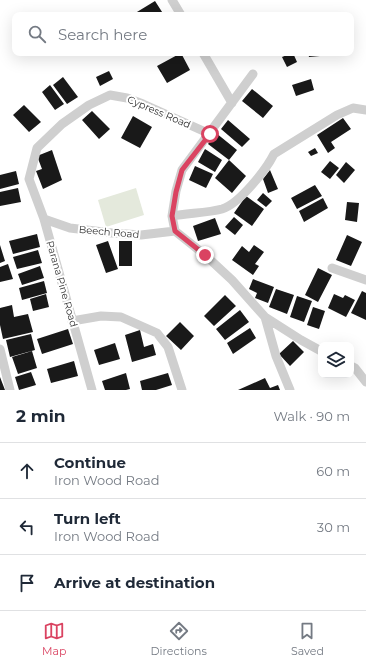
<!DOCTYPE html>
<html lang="en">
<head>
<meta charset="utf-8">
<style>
  :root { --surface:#fff; --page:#f6f6f7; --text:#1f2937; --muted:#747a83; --line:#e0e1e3; --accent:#da4361 }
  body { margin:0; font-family:Montserrat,sans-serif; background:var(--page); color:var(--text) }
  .controls { position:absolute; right:12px; bottom:12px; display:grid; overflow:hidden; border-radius:8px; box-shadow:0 4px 16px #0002 }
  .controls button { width:36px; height:36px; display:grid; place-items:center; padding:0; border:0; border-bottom:1px solid var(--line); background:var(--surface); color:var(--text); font:20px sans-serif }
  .stop { position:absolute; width:12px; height:12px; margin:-9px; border:3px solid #da4361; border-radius:50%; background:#fff }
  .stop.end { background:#da4361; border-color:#fff; box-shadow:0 1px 4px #0008 }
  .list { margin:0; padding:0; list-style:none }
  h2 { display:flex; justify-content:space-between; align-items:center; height:52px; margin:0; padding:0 16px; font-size:17px }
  h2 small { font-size:13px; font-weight:400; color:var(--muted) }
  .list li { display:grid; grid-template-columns:26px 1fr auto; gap:12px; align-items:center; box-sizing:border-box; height:56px; padding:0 16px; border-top:1px solid var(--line) }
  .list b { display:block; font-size:15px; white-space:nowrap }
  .list p { margin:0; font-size:13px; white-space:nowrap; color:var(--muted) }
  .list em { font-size:13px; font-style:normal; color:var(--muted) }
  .icon { flex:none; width:22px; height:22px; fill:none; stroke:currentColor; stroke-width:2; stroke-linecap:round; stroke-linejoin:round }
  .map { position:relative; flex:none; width:366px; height:390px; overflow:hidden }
  .search { position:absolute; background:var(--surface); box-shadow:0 4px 16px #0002; left:12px; right:12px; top:12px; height:44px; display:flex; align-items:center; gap:10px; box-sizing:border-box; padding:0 14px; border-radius:8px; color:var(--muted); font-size:15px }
  .sheet { height:220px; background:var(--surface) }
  nav { display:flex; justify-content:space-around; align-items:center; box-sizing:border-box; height:56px; border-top:1px solid var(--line); background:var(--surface); font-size:11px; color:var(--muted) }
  nav a { display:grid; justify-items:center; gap:2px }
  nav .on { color:var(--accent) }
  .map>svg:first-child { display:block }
</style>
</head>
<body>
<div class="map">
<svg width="366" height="390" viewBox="0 0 366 390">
  <rect width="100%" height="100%" fill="#fff"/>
  <path fill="#e4e9dc" d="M136 188 144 215 106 227 98 200Z"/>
  <path fill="#191919" d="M155 1 164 15H132Z
    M181 53 190 70 167 83 157 66Z
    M292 53H293L297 62 287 67 282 57Z
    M308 53H330L331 55 309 57Z
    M109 71 113 79 100 86 96 77Z
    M63 77 78 97 67 104 53 85Z
    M311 79 314 90 296 96 292 85Z
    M50 85 64 104 55 110 42 92Z
    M252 89 273 106 263 118 242 101Z
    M24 105 41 122 29 132 13 115Z
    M92 111 110 129 99 139 82 120Z
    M133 116 152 127 140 148 121 138Z
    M343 118 351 129 331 142 335 148 328 153 317 135Z
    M228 120 250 139 242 147 221 129Z
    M216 133 237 150 229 160 208 144Z
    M315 148 318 153 311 156 308 152Z
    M205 149 222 160 215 172 198 162Z
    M52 150 62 180 43 189 36 171 42 169 37 156Z
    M229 160 246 176 232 193 215 178Z
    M330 161 339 168 330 179 321 172Z
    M346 162 355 170 344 183 336 175Z
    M195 166 213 174 206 188 189 180Z
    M270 170 278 189 268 193 263 179Z
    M16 171 19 184 0 189V175Z
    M315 185 322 196 297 209 291 198Z
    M18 188 21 202 0 206V192Z
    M263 193 272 201 266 207 257 200Z
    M246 196 264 209 252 226 234 213Z
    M323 198 328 208 304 222 299 211Z
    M347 202 359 203 357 222 345 220Z
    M234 217 243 225 235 235 225 227Z
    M215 218 221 234 198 241 193 226Z
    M37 234 40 247 13 254 9 241Z
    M347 235 362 242 351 266 336 260Z
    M108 241 118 269 106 273 96 245Z
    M119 241H132V266H119Z
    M0 245 5 261 0 263Z
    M254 245 264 252 255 264 259 266 253 275 232 260 242 246 249 252Z
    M38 250 42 263 17 269 13 257Z
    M8 264 13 279 0 282V267Z
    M40 266 44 278 22 285 18 274Z
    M318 268 332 275 318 302 305 295Z
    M253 279 274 287 268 303 255 298 257 293 249 289Z
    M44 281 47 293 22 300 19 288Z
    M276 289 294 295 287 314 269 307Z
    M362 291 366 293V320L351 313Z
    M46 294 49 307 33 311 30 299Z
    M334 294 343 298 345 295 355 300 346 317 328 308Z
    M225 295 236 306 214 326 204 316Z
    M297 296 312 301 304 322 290 317Z
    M12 305 14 317 28 314 33 332 3 339 0 325V308Z
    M313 307 325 311 319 329 307 325Z
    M240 310 249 322 225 340 216 329Z
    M180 322 194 336 181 350 166 336Z
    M250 328 256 338 233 354 227 343Z
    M68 329 73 344 42 354 37 339Z
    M140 330 144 347 153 344 156 355 132 362 125 335Z
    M31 334 35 350 10 357 6 340Z
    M293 341 304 352 290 366 279 354Z
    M115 343 120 359 99 365 94 350Z
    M32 351 37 368 18 374 12 357Z
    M74 361 78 376 51 383 47 369Z
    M31 372 36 385 19 390 15 377Z
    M126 373 130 389 126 390H105L102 381Z
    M168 373 172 385 156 390H142L140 381Z
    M0 377 5 390H0Z
    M265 378 270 388 278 385 280 390H238Z"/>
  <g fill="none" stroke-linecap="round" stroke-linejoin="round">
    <path stroke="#cfcfcf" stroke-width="9" d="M172 0 181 15
      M203 53 232 103
      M253 74 182 170 176 191 172 216 175 231 205 255 232 280 265 317 276 356 290 390
      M172 216C188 213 207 213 222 209 239 204 266 170 274 154L337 115 353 108 366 110
      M44 219 70 228 112 233 141 235 175 231
      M332 268 366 280
      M265 317 301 340 321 351
      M72 321 101 316 121 317 157 333 168 347 182 390
      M0 349 10 390
      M351 366 355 368 366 382
      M92 390 44 219 29 179 37 148 62 124 89 105 110 95 127 98 143 104 210 134"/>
  </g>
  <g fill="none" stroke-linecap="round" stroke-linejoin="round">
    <path stroke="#da4361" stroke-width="5" d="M205 255 175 231 172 216 176 192 182 170 210 134"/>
  </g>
  <g text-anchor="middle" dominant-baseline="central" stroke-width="4" stroke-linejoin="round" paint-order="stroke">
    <g font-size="10" fill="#323232" stroke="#fff">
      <text transform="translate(159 112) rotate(23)">Cypress Road</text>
      <text transform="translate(109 232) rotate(5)">Beech Road</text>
      <text transform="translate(62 284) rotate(74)">Parana Pine Road</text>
    </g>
  </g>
</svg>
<div class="controls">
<button><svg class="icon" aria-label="layers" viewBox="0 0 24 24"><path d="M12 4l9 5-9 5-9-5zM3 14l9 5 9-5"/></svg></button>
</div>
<div class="stop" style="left:210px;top:134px"></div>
<div class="stop end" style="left:205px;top:255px"></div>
<div class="search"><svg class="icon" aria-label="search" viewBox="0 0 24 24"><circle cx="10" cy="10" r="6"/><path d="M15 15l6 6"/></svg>Search here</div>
</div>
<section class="sheet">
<h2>2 min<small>Walk · 90 m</small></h2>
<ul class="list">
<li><svg class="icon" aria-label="ahead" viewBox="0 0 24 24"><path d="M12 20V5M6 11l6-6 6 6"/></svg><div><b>Continue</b><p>Iron Wood Road</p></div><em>60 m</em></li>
<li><svg class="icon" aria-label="left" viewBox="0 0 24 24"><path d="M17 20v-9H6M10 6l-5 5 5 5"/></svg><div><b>Turn left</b><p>Iron Wood Road</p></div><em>30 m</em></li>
<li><svg class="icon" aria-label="arrive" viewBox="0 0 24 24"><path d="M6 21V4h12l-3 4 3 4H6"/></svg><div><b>Arrive at destination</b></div></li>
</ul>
</section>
<nav>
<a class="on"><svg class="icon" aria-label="map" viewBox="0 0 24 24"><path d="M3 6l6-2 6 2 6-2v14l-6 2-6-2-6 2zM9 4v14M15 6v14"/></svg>Map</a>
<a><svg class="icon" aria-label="directions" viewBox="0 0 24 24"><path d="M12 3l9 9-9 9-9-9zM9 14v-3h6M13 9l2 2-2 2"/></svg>Directions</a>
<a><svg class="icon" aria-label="saved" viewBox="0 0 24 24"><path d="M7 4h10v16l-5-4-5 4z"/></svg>Saved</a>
</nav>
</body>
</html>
